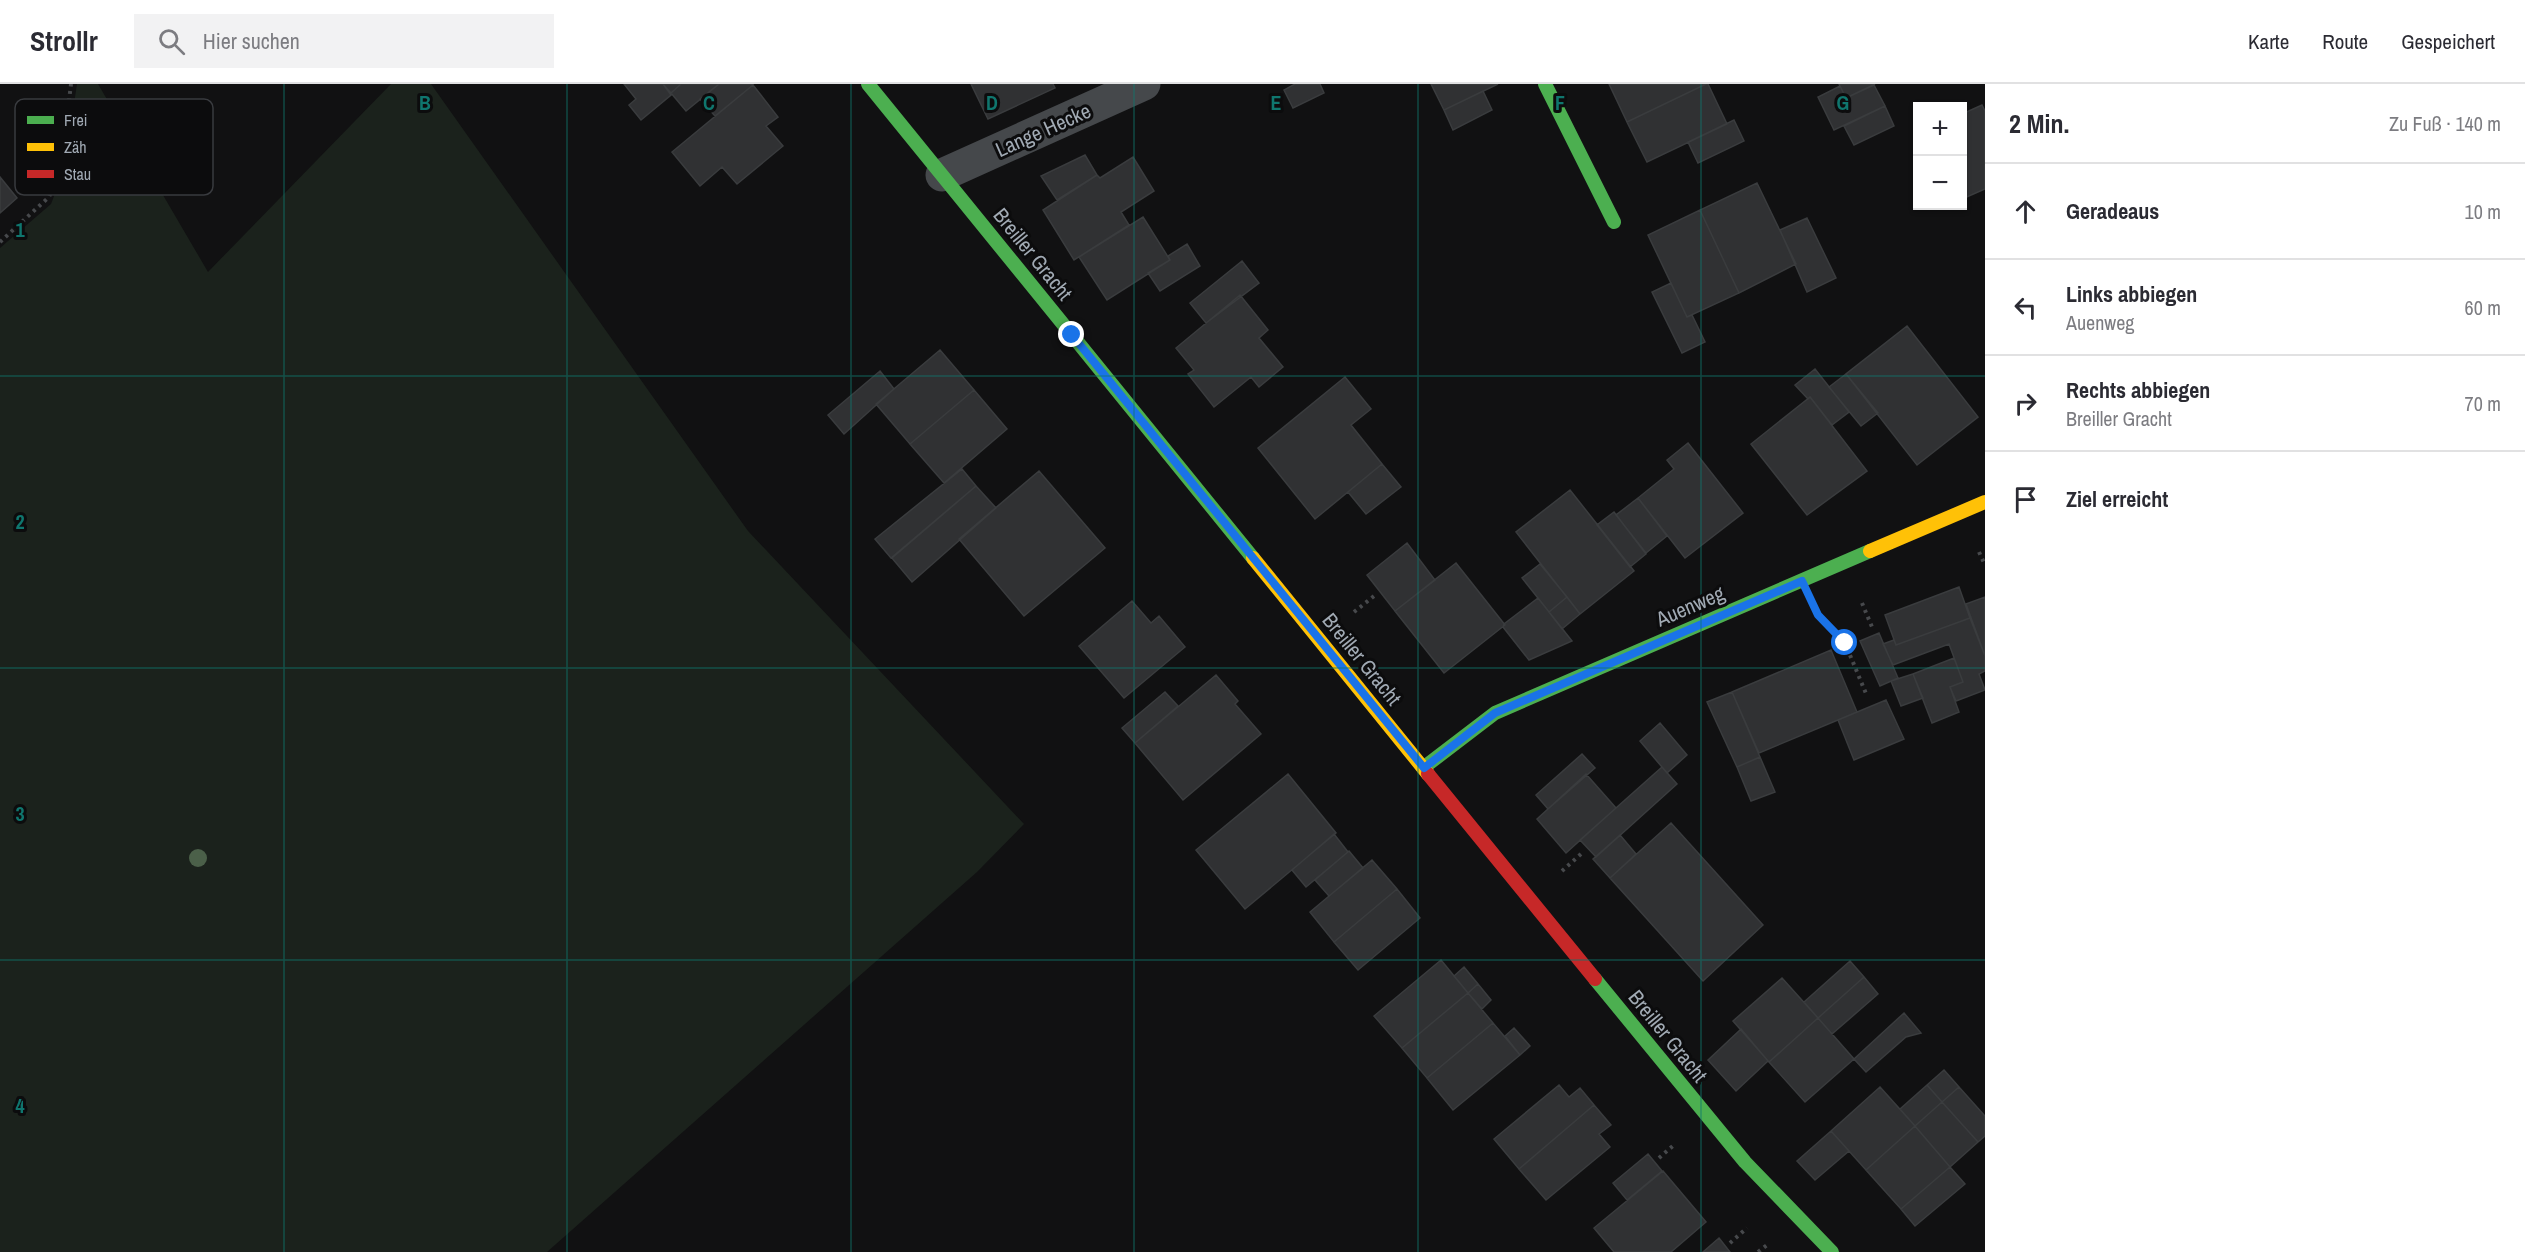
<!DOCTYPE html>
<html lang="de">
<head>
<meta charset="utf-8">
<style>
  :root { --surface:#fff; --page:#f2f2f3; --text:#2b2b33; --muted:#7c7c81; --line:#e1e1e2 }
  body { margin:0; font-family:"Archivo Narrow",sans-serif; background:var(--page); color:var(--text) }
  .controls { position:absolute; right:18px; top:18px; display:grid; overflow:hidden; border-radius:0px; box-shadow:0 2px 4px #0004 }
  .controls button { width:54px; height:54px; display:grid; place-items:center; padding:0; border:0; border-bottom:2px solid var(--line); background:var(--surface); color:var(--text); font:30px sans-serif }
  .stop { position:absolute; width:18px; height:18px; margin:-14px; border:4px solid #1a73e8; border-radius:50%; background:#fff }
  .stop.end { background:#1a73e8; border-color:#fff; box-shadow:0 2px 6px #0008 }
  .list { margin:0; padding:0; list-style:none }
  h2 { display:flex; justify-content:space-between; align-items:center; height:78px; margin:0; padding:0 24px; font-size:26px }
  h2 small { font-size:20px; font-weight:400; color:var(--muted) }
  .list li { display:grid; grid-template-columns:39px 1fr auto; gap:18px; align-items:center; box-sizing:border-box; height:96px; padding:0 24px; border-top:2px solid var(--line) }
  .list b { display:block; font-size:22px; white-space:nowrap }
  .list p { margin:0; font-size:20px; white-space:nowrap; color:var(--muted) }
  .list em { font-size:20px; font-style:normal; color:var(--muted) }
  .icon { flex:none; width:33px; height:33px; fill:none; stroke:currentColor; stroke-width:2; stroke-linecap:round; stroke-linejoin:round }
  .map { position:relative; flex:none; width:1985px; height:1168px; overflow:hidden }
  header { display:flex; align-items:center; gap:36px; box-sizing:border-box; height:84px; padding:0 30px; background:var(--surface); border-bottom:2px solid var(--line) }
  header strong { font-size:28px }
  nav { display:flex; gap:33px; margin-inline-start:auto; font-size:21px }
  .search { width:420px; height:54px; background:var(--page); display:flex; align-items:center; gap:15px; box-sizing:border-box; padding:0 21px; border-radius:0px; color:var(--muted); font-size:22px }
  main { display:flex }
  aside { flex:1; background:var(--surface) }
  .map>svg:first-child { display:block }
</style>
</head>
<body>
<header>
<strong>Strollr</strong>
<div class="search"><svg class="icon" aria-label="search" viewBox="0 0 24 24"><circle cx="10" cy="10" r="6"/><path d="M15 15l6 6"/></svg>Hier suchen</div>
<nav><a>Karte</a><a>Route</a><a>Gespeichert</a></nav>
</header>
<main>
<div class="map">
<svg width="1985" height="1168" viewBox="0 0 1985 1168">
  <rect width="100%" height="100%" fill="#111112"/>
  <path fill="#1b221c" d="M77 0H98L208 188 391 0H431L748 447 1024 740 977 788 547 1168H0V164L51 120 64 86Z"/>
  <path fill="#303133" stroke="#3a3c3e" stroke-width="1.5" d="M624 0H663L671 11 641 36 629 21 636 15Z
    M663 0H681L671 9Z
    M681 0H719L686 27 671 9Z
    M719 0H751L753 1 715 32 700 15Z
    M971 0H1053L1055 4 988 35Z
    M1295 0H1320L1324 9 1293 24 1284 6Z
    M1431 0H1498L1444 26Z
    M1609 0H1706L1627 38Z
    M1706 0H1708L1727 40 1647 78 1627 38Z
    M1839 0H1875L1846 14Z
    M753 1 778 33 766 42 783 62 737 100 722 83 700 102 672 68Z
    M1874 1 1885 22 1834 46 1818 13 1840 2 1846 14Z
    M1483 7 1492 26 1453 46 1444 26Z
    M1982 21 1985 27V105L1962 115V30Z
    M1885 22 1894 42 1854 61 1844 42Z
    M1734 36 1744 57 1698 79 1688 58Z
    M1085 71 1097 91 1057 116 1041 92Z
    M1133 73 1154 107 1121 128 1129 141 1074 176 1043 126 1097 91 1100 94Z
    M0 93 17 114 0 129Z
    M1757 99 1796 180 1739 209 1700 126Z
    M1700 126 1739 209 1687 233 1648 151Z
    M1143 133 1170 176 1107 216 1079 173Z
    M1807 134 1836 194 1807 208 1780 146Z
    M1187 160 1200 182 1160 207 1148 189 1170 176 1168 172Z
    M1242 177 1259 199 1206 239 1190 219Z
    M1671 199 1687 233 1692 231 1705 258 1682 269 1652 208Z
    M1240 211 1268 246 1259 254 1283 283 1259 303 1251 293 1214 323 1188 290 1194 286 1176 264Z
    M1907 242 1978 333 1917 381 1846 290Z
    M940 266 974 306 910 360 876 320Z
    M1815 285 1849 328 1832 341 1810 313 1808 315 1795 301Z
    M880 287 894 305 844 350 828 331Z
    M1846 290 1878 329 1861 342 1829 303Z
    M1345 293 1371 325 1351 341 1382 380 1315 435 1258 364Z
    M974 306 1007 345 944 399 910 360Z
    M1810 313 1867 387 1807 431 1751 360Z
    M1688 359 1743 429 1685 474 1638 414 1674 385 1667 376Z
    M1382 380 1401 403 1366 430 1348 408Z
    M962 385 976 402 891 474 875 455Z
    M1039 387 1105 464 1024 532 959 455Z
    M976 402 996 424 912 498 892 474Z
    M1570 406 1634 487 1580 530 1516 448Z
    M1638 414 1667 452 1646 469 1616 431Z
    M1614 428 1646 470 1630 483 1597 441Z
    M1407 459 1435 496 1395 527 1367 491Z
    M1456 479 1505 541 1444 589 1395 527Z
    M1540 480 1567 513 1549 528 1522 494Z
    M1959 503 1970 534 1896 561 1885 531Z
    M1567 513 1580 530 1562 545 1549 528Z
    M1985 513V572L1966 520Z
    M1538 514 1572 557 1529 576 1503 543 1504 540Z
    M1132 517 1151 539 1159 532 1185 563 1124 614 1079 562Z
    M1970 534 1985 572V587L1979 590 1985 606 1956 617 1950 603 1963 598 1949 560 1893 581 1883 560 1894 556 1896 561Z
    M1879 549 1898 594 1880 602 1860 557Z
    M1831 566 1857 628 1759 669 1732 608Z
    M1954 574 1963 598 1950 603 1959 628 1932 639 1913 590Z
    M1913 590 1923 614 1901 622 1891 597Z
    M1216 591 1238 617 1235 620 1261 650 1183 716 1135 659Z
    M1165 608 1178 622 1135 659 1122 644Z
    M1732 608 1760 673 1737 683 1707 618Z
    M1886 616 1904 655 1854 676 1838 636Z
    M1660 639 1687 671 1667 689 1640 657Z
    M1582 670 1595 684 1548 725 1536 711Z
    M1760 673 1775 708 1751 717 1737 683Z
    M1662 683 1677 700 1596 773 1580 756Z
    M1288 690 1336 749 1245 825 1196 766Z
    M1586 690 1616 724 1566 769 1537 735Z
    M1671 739 1763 841 1703 897 1610 794Z
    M1334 750 1348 768 1306 803 1292 786Z
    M1620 751 1636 770 1610 794 1593 775Z
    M1349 767 1363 784 1329 812 1315 796Z
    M1372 776 1397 805 1334 858 1310 828Z
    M1397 805 1420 834 1358 886 1334 858Z
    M1441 876 1468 909 1402 964 1374 932Z
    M1850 877 1864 893 1818 934 1804 918Z
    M1464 883 1478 900 1468 909 1454 892Z
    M1864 893 1878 910 1832 950 1818 934Z
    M1782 894 1818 934 1769 978 1733 937Z
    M1478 900 1491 916 1482 925 1468 909Z
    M1468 909 1493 939 1427 994 1402 964Z
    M1904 929 1921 949 1906 953 1866 988 1854 975Z
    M1818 934 1854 975 1805 1018 1769 978Z
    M1493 939 1520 971 1453 1026 1427 994Z
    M1514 944 1530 962 1520 971 1505 952Z
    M1741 945 1768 977 1736 1007 1708 976Z
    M1944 986 1959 1003 1942 1018 1927 1001Z
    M1559 1001 1569 1013 1580 1004 1594 1021 1519 1085 1494 1055Z
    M1927 1001 1942 1018 1915 1042 1900 1025Z
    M1880 1003 1915 1042 1866 1086 1831 1047Z
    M1959 1003 1985 1032V1052L1978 1058 1942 1018Z
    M1942 1018 1978 1058 1950 1083 1915 1042Z
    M1594 1021 1611 1041 1599 1050 1610 1063 1546 1116 1519 1085Z
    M1915 1042 1950 1083 1901 1125 1866 1086Z
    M1831 1047 1849 1067 1815 1096 1797 1077Z
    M1648 1070 1662 1087 1627 1116 1613 1099Z
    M1950 1083 1965 1100 1915 1142 1901 1125Z
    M1663 1087 1706 1138 1671 1168H1614L1594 1144Z
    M1719 1154 1730 1168H1703Z"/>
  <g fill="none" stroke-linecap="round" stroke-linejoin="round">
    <path stroke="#47494c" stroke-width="4" stroke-dasharray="3 4.5" stroke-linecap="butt" d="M0 158 49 113 61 83 71 0
      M1979 468 1985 481
      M1862 519 1872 543
      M1354 528 1374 512
      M1823 536 1845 559 1867 612
      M1562 787 1582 769
      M1659 1074 1675 1060
      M1730 1159 1747 1144
      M1758 1168 1767 1161"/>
    <path stroke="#45484b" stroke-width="33" d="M942 91 1144 0"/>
    <path stroke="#4caf50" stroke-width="14" d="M868 0 1253 474
      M1545 0 1614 138
      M1423 684 1495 629 1870 467
      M1595 895 1745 1078 1832 1168"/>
    <path stroke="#ffc107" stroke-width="14" d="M1870 467 1985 418
      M1253 474 1428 690"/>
    <path stroke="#c62828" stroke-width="14" d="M1428 690 1595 895"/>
  </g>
  <circle fill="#4b6049" cx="198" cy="774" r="9"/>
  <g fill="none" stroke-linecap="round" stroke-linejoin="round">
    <path stroke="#1a73e8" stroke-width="8" d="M1072 251 1424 684 1495 629 1802 497 1818 531 1845 559"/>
  </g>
  <path fill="none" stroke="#0f766e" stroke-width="1.5" stroke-opacity="0.55" d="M284 0V1168M567 0V1168M851 0V1168M1134 0V1168M1418 0V1168M1701 0V1168M0 292H1985M0 584H1985M0 876H1985"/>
  <g text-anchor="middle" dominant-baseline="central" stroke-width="6" stroke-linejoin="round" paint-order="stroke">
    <g font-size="21" fill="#a1aab4" stroke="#0c0c0d">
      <text transform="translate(1043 46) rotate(-24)">Lange Hecke</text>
      <text transform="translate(1033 170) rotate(51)">Breiller Gracht</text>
      <text transform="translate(1690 522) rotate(-23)">Auenweg</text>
      <text transform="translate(1362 575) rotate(51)">Breiller Gracht</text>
      <text transform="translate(1668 952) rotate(51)">Breiller Gracht</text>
    </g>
  </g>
  <rect x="15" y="15" width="198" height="96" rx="9" fill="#0c0c0d" stroke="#393b3f" stroke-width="1.5"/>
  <rect x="27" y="32" width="27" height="8" fill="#4caf50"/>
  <rect x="27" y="59" width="27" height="8" fill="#ffc107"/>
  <rect x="27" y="86" width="27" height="8" fill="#c62828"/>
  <g font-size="16" fill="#a1aab4">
    <text x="64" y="42">Frei</text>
    <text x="64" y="69">Zäh</text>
    <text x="64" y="96">Stau</text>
  </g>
  <g font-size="20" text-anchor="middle" font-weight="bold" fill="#0f766e" stroke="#0c0c0d" stroke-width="6" stroke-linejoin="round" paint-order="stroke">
    <text x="425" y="26">B</text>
    <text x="709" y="26">C</text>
    <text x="992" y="26">D</text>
    <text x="1276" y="26">E</text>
    <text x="1560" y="26">F</text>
    <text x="1843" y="26">G</text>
    <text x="20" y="153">1</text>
    <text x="20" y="445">2</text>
    <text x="20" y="737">3</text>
    <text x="20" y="1029">4</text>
  </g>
</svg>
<div class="controls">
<button>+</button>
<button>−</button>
</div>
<div class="stop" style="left:1845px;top:559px"></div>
<div class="stop end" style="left:1072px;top:251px"></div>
</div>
<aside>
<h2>2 Min.<small>Zu Fuß · 140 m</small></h2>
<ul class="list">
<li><svg class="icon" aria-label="ahead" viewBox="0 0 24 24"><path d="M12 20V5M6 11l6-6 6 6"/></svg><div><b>Geradeaus</b></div><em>10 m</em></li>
<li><svg class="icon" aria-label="left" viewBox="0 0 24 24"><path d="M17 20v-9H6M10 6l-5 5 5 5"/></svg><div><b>Links abbiegen</b><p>Auenweg</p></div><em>60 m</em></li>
<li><svg class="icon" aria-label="right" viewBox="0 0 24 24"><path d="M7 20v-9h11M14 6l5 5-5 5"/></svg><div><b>Rechts abbiegen</b><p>Breiller Gracht</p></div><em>70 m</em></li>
<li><svg class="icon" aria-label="arrive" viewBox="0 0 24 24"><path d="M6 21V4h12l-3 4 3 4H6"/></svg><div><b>Ziel erreicht</b></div></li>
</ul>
</aside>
</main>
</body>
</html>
